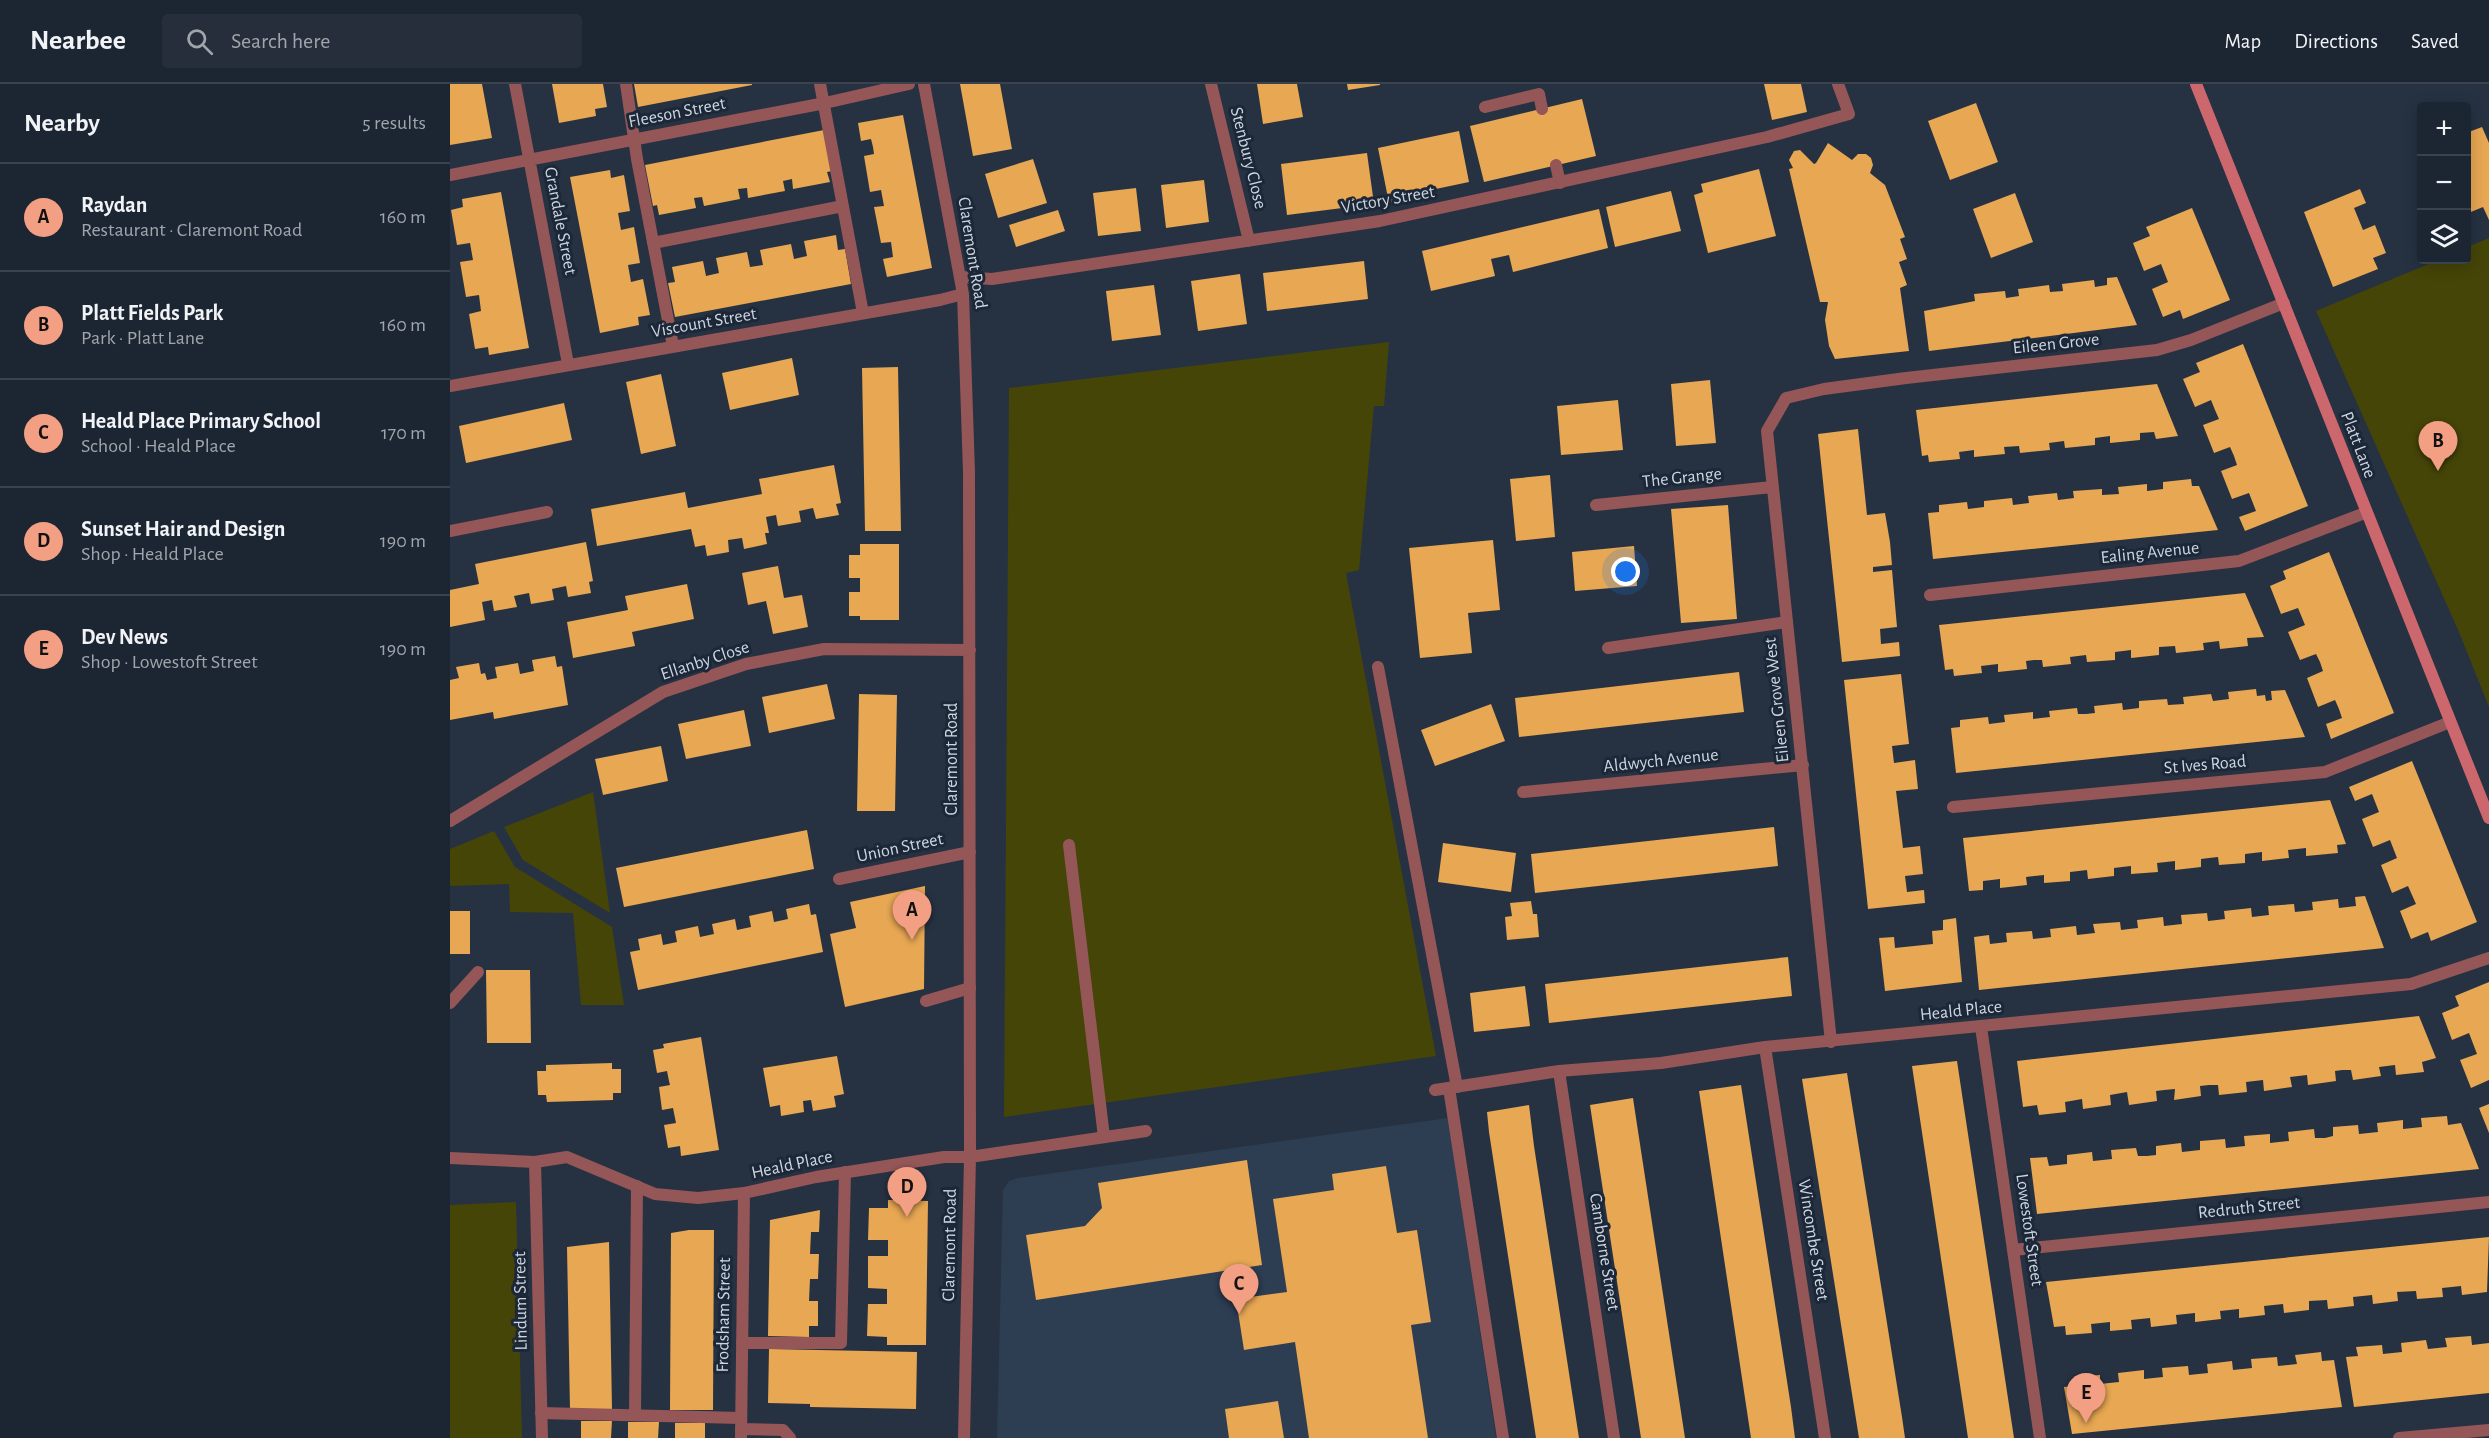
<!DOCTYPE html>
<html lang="en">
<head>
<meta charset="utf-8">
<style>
  :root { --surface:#1c2632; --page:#252e3a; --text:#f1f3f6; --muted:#a0a5ac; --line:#3a434d; --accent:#f39f84 }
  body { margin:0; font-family:"Alegreya Sans",sans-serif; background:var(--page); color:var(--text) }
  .controls { position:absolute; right:18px; top:18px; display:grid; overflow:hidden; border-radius:6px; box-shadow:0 3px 15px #0003 }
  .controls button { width:54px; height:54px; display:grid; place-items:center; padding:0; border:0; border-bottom:2px solid var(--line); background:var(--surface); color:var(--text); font:30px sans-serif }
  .you { position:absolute; left:1176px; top:488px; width:21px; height:21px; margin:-15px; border:4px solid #fff; border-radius:50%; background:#1a73e8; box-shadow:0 0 0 9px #1a73e833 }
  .badge { display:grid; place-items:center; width:39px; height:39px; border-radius:50%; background:var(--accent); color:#111; font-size:20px; font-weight:700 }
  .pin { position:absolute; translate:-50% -50px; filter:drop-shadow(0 2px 3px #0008) }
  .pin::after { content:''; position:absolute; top:32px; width:21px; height:18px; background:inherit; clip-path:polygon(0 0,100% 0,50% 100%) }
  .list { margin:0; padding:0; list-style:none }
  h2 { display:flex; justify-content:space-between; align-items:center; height:78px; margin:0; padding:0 24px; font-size:26px }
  h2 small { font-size:20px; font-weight:400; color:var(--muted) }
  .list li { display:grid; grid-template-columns:39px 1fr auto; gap:18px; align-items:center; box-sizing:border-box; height:108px; padding:0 24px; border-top:2px solid var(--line) }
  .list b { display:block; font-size:22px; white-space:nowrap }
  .list p { margin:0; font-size:20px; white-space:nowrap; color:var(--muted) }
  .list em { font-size:20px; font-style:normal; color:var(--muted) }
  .icon { flex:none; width:33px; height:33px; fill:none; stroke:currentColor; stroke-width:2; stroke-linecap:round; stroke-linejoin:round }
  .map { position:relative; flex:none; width:2039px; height:1354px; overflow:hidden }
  header { display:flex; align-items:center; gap:36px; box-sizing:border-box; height:84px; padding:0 30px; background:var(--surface); border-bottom:2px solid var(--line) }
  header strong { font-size:28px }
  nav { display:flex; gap:33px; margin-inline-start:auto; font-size:21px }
  .search { width:420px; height:54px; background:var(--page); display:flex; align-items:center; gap:15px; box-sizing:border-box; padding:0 21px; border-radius:6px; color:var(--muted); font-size:22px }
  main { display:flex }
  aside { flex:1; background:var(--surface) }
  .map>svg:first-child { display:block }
</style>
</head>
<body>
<header>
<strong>Nearbee</strong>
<div class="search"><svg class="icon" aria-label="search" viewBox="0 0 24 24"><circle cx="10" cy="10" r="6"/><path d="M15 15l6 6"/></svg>Search here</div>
<nav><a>Map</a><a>Directions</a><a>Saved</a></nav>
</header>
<main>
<aside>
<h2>Nearby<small>5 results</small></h2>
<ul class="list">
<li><span class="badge">A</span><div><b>Raydan</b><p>Restaurant · Claremont Road</p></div><em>160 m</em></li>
<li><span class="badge">B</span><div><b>Platt Fields Park</b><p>Park · Platt Lane</p></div><em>160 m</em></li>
<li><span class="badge">C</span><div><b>Heald Place Primary School</b><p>School · Heald Place</p></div><em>170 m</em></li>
<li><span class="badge">D</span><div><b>Sunset Hair and Design</b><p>Shop · Heald Place</p></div><em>190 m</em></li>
<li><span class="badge">E</span><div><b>Dev News</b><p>Shop · Lowestoft Street</p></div><em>190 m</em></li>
</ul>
</aside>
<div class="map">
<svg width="2039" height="1354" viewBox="0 0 2039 1354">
  <rect width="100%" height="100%" fill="#263242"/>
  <path fill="#2d3d52" d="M998 1034 1046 1354H547L553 1106 559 1097 568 1094Z"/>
  <path fill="#454508" d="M2039 154V623L2009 548 1866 227 1988 176H2016L2017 163Z
    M939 258 934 322H924L909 486 896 489 986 972 554 1033 559 304Z
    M143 708 160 829 73 776 54 743Z
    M44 747 65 783 162 843 174 921H131L123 829 60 828 59 800 0 802V765Z
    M66 1118 72 1354H0V1121Z"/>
  <path fill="#e7a753" d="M0 0H32L42 54 0 61Z
    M102 0H153L157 23 145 25 146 32 109 39Z
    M184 0H302V1L188 23Z
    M510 0H550L562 65 523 72Z
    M807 0H847L853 33 813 40Z
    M897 0H930V1L898 6Z
    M1314 0H1351L1357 28 1322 36Z
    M1132 15 1146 72 1034 98 1020 42Z
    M1526 19 1548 78 1500 96 1478 37Z
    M453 31 482 184 437 193 433 175 443 173 441 158 431 159 424 123 434 122 431 106 420 108 414 72 424 70 423 63 421 55 411 57 408 39Z
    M2032 43 2039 59V136L2033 123 2016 130V49Z
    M374 46 382 87 377 88 380 98 343 105 342 95 333 97 335 107 298 114 297 104 288 105 290 115 254 122 252 113 244 114 246 124 209 131 207 121 203 122 195 81Z
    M1009 47 1019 98 981 106V110L939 119 928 64Z
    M1378 59 1402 76 1408 70H1416L1421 74 1423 81 1420 89 1435 101 1455 153 1450 155 1457 175 1449 178 1457 201 1450 204 1459 267 1385 275 1379 262 1375 236 1378 218H1370L1339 85 1343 84 1339 76 1344 67 1350 66 1364 80 1366 79Z
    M917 69 924 120 837 131 831 80Z
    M583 75 597 119 548 134 535 90Z
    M1309 85 1326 152 1258 169 1244 111 1253 108 1251 100Z
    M160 86 161 94 174 91 180 127 168 129 171 146 184 143 190 179 178 181 181 198 193 195 200 231 188 233 189 241 150 249 120 93Z
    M754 96 759 138 716 144 711 101Z
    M686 104 691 147 648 152 643 109Z
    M1910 105 1916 119 1904 124 1913 146 1925 141 1936 169 1923 174 1928 185 1883 203 1854 128Z
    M1221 107 1231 147 1165 163 1156 123Z
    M51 108 79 264 39 271 38 263 25 265 19 230 31 227 29 211 16 213 10 178 23 176 20 159 7 161 1 126 13 123 12 115Z
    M1565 109 1583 158 1541 174 1523 125Z
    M1742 124 1780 216 1733 235 1730 226 1713 233 1702 205 1718 198 1711 180 1694 187 1683 159 1700 152 1696 143Z
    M1149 125 1158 164 1063 188 1059 171 1041 175 1045 192 981 207 972 167Z
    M608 126 615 147 566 163 559 141Z
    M386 151 388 166 395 165 401 200 225 233 218 199 225 198 222 183 253 177 256 192 269 189 266 174 297 168 300 183 313 181 310 166 341 160 344 175 357 172 354 157Z
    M914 177 918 215 817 227 813 189Z
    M790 190 797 240 748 247 741 197Z
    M1667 193 1687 241 1479 267 1474 227 1525 217 1524 210 1555 207 1556 214 1569 212 1568 205 1599 201 1600 208 1613 207 1612 200 1644 196 1645 203 1657 201V194Z
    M704 201 711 251 662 257 656 207Z
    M1793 260 1858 422 1795 447 1789 433 1806 427 1799 409 1782 415 1771 387 1787 381 1784 372 1780 363 1764 369 1753 341 1769 335 1765 326 1761 316 1745 323 1733 295 1750 288 1746 279Z
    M342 274 349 311 280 326 272 289Z
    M448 283 451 447H415L412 284Z
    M211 290 226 362 191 370 176 298Z
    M1260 296 1266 359 1226 362 1221 300Z
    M1707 300 1728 352 1706 355 1704 348 1690 349V356L1660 359V352L1645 354V361L1615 364 1614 357 1599 359 1600 366 1570 369 1569 362 1554 363 1555 370 1524 373V366L1509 368 1510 375 1479 378 1478 371 1472 372 1466 326Z
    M1168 316 1173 366 1111 371 1107 322Z
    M114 319 122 356 16 379 9 342Z
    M1408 345 1417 431 1435 429 1440 458 1442 481 1423 483V488L1442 486 1447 543 1430 545 1431 560 1449 558 1450 572 1392 578 1368 350Z
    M384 381 391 419 386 420 389 431 366 435 363 424 349 427 351 438 328 442 326 431 316 433 319 449H315L317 460 294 465 292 454 278 456 279 468 257 472 255 461 245 463 241 445 147 462 141 425 235 408 238 424 312 410 309 395Z
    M1100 391 1105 453 1066 457 1060 395Z
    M1741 395 1742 402H1749L1768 446 1483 475 1478 429 1489 428V421L1517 418 1518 425 1534 423V417L1562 414 1563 421 1579 419 1578 412 1607 409 1608 416 1624 414 1623 407 1652 405V411L1669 410 1668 403 1697 400V407L1713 405V398Z
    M1278 421 1287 535 1231 539 1221 425Z
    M1043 456 1050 526 1018 529 1022 569 970 574 959 464Z
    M136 458 143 497 139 498 141 509 118 513 116 502 102 505 104 516 81 520 79 509 64 512 67 523 44 527 42 516 32 518 35 536 0 543V506L29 500 25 480Z
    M410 460H449V536H410V532H399V508H410V494H399V471H410Z
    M1184 462 1187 502 1125 507 1122 468Z
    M1879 468 1944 629 1881 655 1876 640 1892 634 1889 625 1885 616 1868 623 1857 594 1873 587 1870 578 1866 570 1850 576 1838 548 1855 541 1848 524 1831 530 1820 502 1836 495 1833 487Z
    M328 482 334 514 352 511 358 543 323 550 316 517 298 521 292 489Z
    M237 500 244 535 182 548 185 562 123 574 117 538 178 526 175 512Z
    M1795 509 1814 553 1797 554 1798 562 1770 565 1769 557 1753 559 1754 566 1726 569 1725 562 1709 563V571L1681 574V566L1665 568V576L1637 578 1636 571 1620 573 1621 580 1593 583 1592 576H1584L1576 577 1577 585 1548 588V580L1531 582 1532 589 1504 592 1503 585 1495 586 1489 541Z
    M105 572 107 583 112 582 118 621 44 635 43 628 0 636V596L9 594 6 583 29 579 31 590 35 589 37 596 47 594 45 583 68 579 70 590 84 587 82 576Z
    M1289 588 1294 628 1069 653 1065 614Z
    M1451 590 1459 660 1442 662 1444 679 1465 676 1468 705 1446 707 1453 764 1470 762 1473 790 1455 792 1457 808 1474 806 1475 819 1418 825 1394 596Z
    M377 600 385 635 319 649 312 613Z
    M1806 605 1807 612 1815 611 1816 617 1822 616 1821 607 1835 606 1855 653 1506 689 1501 644 1510 643V636L1538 633 1539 640 1555 638 1554 631 1583 628V635L1591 634 1600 633 1599 627 1627 624 1628 630H1636L1645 629 1644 622 1672 619 1673 626 1689 624V617L1717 615 1718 621 1734 620 1733 613 1761 610 1763 617 1779 615 1778 608Z
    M409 610 447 611 445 727H407Z
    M1041 620 1055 657 985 682 971 646Z
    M294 626 301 662 236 675 228 640Z
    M211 662 218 697 153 711 145 675Z
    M1962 677 2027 838 1981 857 1978 848 1961 855 1950 827 1966 820 1958 802 1942 809 1931 781 1947 774 1940 756 1923 763 1912 735 1929 728 1922 710 1905 717 1899 703Z
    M1880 716 1896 760 1887 761 1888 769 1856 772V764L1838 766 1839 774 1812 777V768L1795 770V779L1769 781 1768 773 1759 774 1751 775V783L1725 786V777L1707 779 1708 788 1681 790V782L1672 783 1664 784V792L1638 795 1637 786 1620 788V797L1594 799V791L1576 793 1577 801 1550 804V795L1533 797V806L1519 807 1513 754Z
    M1324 743 1328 782 1085 809 1081 770Z
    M357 746 364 785 174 823 166 784Z
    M993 759 1066 769 1061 808 988 798Z
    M475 802 474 905 395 923 380 850 406 844 400 818Z
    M1915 812 1934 864 1529 906 1524 853 1539 851 1540 860 1557 858 1556 849 1582 847 1583 855 1601 853 1600 845 1626 842 1627 851 1645 849 1643 840 1670 838 1671 846 1679 845 1688 844 1687 836 1713 833 1714 842 1732 840 1731 831 1757 829 1758 837 1767 836 1775 835 1774 827 1801 824 1802 833 1819 831 1818 822 1844 820 1845 828 1863 826 1862 818 1888 815 1889 824 1906 822 1905 813Z
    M1081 817 1083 830H1087L1089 853 1057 856 1055 833 1062 832 1060 819Z
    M359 820 361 831 366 830 373 868 188 906 180 868 190 866 188 855 211 850 213 861 227 858 225 847 248 842 250 853 264 850 262 840 285 835 287 846 301 843 299 832 322 827 324 838 338 835 336 825Z
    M0 827H20V870H0Z
    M1506 834 1512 898 1435 907 1429 854 1444 853 1445 864 1483 860 1482 847 1493 846V836Z
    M1338 873 1342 912 1099 939 1095 900Z
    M36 886H80L81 959H37Z
    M2039 898V996L2021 1004 2010 976 2027 970 2019 949 2002 956 1992 929 2009 922 2005 912Z
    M1075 902 1080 942 1024 948 1020 909Z
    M1969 932 1986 974 1972 978 1974 988 1946 991 1945 981 1929 983 1931 992 1903 996 1901 986H1892L1885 987 1886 997 1858 1001 1857 991 1840 993 1842 1003 1814 1007 1813 996 1796 998 1797 1008 1769 1011 1768 1001H1759L1750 1002 1751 1012 1724 1016 1725 1005 1714 1006 1706 1007 1707 1017 1679 1021 1677 1008 1660 1011 1661 1021 1633 1025 1632 1015 1615 1018 1616 1028 1589 1031 1587 1021 1573 1023 1567 977Z
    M251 953 269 1066 231 1072 230 1062 218 1064 214 1041 226 1039 223 1024 212 1026 209 1003 220 1001 219 997 217 987 207 989 203 966 214 964 213 960Z
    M387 972 394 1010 384 1012 386 1023 363 1027 361 1016 353 1017 354 1028 331 1032 330 1021 320 1023 313 984Z
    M1507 977 1513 1017 1564 1354H1518L1462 982Z
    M162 979V985H171V1009H163V1016L97 1018 96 1011H88L87 987H96V981Z
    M1397 989 1452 1333 1455 1354H1409L1359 1039 1352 995Z
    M1291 1001 1341 1323 1345 1354H1301L1270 1148 1249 1007Z
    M1183 1014 1186 1034 1235 1354H1191L1146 1061 1140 1021Z
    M2039 1020V1049L2029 1024Z
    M1079 1021 1084 1062 1129 1354H1086L1039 1048 1037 1028Z
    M1997 1032 1998 1041 2011 1039 2029 1085 1587 1130 1580 1074 1597 1073 1599 1082 1617 1080V1071L1642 1068 1643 1077 1662 1075 1661 1066 1686 1064 1688 1072H1697L1706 1071V1062L1731 1059 1732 1068 1750 1066V1057L1775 1055 1776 1064 1795 1062 1794 1052 1820 1050V1059L1839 1057 1838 1048 1864 1045 1865 1054H1875L1883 1052V1043L1908 1041 1909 1050 1928 1048 1927 1039 1953 1036V1045L1972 1043 1971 1034Z
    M797 1076 812 1181 586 1216 576 1151 635 1142 652 1124 648 1099Z
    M936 1082 947 1149 967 1146 981 1238 961 1241 978 1354H859L845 1258 794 1266 786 1215 837 1208 823 1115 884 1106 882 1090Z
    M438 1116 478 1117 476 1261H437V1253L417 1252 418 1220H437V1205L418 1204V1172H438V1156H418L419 1124H438Z
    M370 1126 369 1148H361L360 1170H369L368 1195H360L359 1217H368V1242H359V1253L318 1252 320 1136Z
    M239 1146H264L263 1326H220L221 1149Z
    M2039 1153 2037 1208 2012 1211 2011 1202 1992 1204 1993 1213 1967 1215 1966 1207 1947 1208 1948 1217 1923 1220 1922 1211 1903 1213 1904 1222 1878 1225 1877 1216 1859 1217V1226L1834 1229 1833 1220 1814 1222 1815 1231 1789 1234V1225L1770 1227 1771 1235 1745 1238V1229L1726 1231 1727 1240 1701 1243 1700 1234 1681 1236 1682 1245 1660 1247V1238L1641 1240 1642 1249 1616 1251 1615 1242 1604 1243 1596 1198Z
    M159 1158 162 1325H120L117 1163Z
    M2021 1252 2022 1261 2039 1259V1309L1904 1323 1896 1273 1908 1272 1906 1263 1932 1261 1933 1270 1952 1268 1951 1259 1976 1256 1978 1265 1997 1263 1995 1254Z
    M319 1265 467 1268 466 1325 360 1323V1320L318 1319Z
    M1871 1268 1872 1277 1884 1276 1892 1323 1622 1350 1614 1303 1625 1302 1624 1293 1650 1291V1300L1669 1298 1668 1289 1694 1286V1295L1713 1293 1712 1284 1738 1282 1739 1291 1758 1289 1757 1280 1782 1277 1783 1286 1802 1284 1801 1275 1827 1273 1828 1282 1847 1280 1845 1271Z
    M828 1317 834 1354H779L775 1325Z
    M131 1337H162L161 1354H131Z
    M178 1338H209L208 1354H178Z
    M225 1339H255V1354H225Z"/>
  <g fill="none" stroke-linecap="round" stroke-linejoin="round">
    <path stroke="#955658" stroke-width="12" d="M176 0 187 75 223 262
      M370 0 413 229
      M1035 23 1089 10 1092 25
      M1106 81 1110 99
      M203 159 393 122
      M0 447 97 428
      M1158 564 1337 538
      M928 583 1007 1003
      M619 761 654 1053
      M476 917 520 904
      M0 919 28 888
      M999 1004 1053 1354
      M292 1259H391L395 1088
      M91 1329 291 1334
      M185 1331 187 1102
      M291 1345 333 1346 340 1354"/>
    <path stroke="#955658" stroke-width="12" d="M65 0 118 280
      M474 0 513 210 519 388 520 1073 514 1354
      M761 0 799 157
      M0 91 375 19 459 0
      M511 193 542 195 930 137 1317 53 1399 30 1388 0
      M0 302 490 216 513 210
      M1146 421 1322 403
      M1480 511 1789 477 1915 429
      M1073 708 1353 681
      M1503 723 1875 688 2000 638
      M0 737 213 608 296 580 374 565 520 566
      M389 795 520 768
      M1531 943 1590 1354
      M1381 958 1317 347 1336 314 1374 305 1456 294 1707 266 1741 256 1834 219
      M1315 963 1375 1354
      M1109 987 1164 1354
      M985 1006 1109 987 1211 979 1315 963 1961 900 2039 874
      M0 1074 85 1078 117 1073 205 1110 248 1114 294 1109 366 1093 494 1073H520L696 1047
      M85 1078 92 1354
      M1563 1166 2039 1118
      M291 1354 294 1109
      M1949 1354 2039 1346"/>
    <path stroke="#cc686d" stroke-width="12" d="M1746 0 2039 734"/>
  </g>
  <g text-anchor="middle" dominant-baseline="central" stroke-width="6" stroke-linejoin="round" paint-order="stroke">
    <g font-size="18" fill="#cdd5e0" stroke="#1c2838">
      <text transform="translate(227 29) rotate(-11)">Fleeson Street</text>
      <text transform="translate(798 74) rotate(76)">Stenbury Close</text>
      <text transform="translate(938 116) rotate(-10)">Victory Street</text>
      <text transform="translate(110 137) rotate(79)">Grandale Street</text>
      <text transform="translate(522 169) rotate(81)">Claremont Road</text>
      <text transform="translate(254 239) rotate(-10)">Viscount Street</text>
      <text transform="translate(1606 260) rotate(-6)">Eileen Grove</text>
      <text transform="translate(1908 361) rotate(69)">Platt Lane</text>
      <text transform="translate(1232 394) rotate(-6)">The Grange</text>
      <text transform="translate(1700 469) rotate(-6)">Ealing Avenue</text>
      <text transform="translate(255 577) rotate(-18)">Ellanby Close</text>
      <text transform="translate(1327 616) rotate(-96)">Eileen Grove West</text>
      <text transform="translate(502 675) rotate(-90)">Claremont Road</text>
      <text transform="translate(1211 677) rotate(-6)">Aldwych Avenue</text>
      <text transform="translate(1755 681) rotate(-5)">St Ives Road</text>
      <text transform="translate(450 764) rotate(-12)">Union Street</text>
      <text transform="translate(1511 927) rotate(-6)">Heald Place</text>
      <text transform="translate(342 1081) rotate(-12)">Heald Place</text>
      <text transform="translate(1799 1124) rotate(-6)">Redruth Street</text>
      <text transform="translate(1579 1146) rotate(82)">Lowestoft Street</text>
      <text transform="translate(1363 1156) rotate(81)">Wincombe Street</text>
      <text transform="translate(500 1161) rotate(-89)">Claremont Road</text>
      <text transform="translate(1154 1168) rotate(81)">Camborne Street</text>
      <text transform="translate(71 1217) rotate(-91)">Lindum Street</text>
      <text transform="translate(274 1231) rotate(-89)">Frodsham Street</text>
    </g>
  </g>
</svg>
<div class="controls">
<button>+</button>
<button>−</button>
<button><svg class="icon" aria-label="layers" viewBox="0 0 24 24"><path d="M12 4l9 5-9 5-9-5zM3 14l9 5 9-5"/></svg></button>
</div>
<div class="you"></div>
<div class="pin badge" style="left:462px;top:856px">A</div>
<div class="pin badge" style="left:1988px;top:387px">B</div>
<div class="pin badge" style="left:789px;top:1230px">C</div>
<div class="pin badge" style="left:457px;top:1133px">D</div>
<div class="pin badge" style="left:1636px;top:1339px">E</div>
</div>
</main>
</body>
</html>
